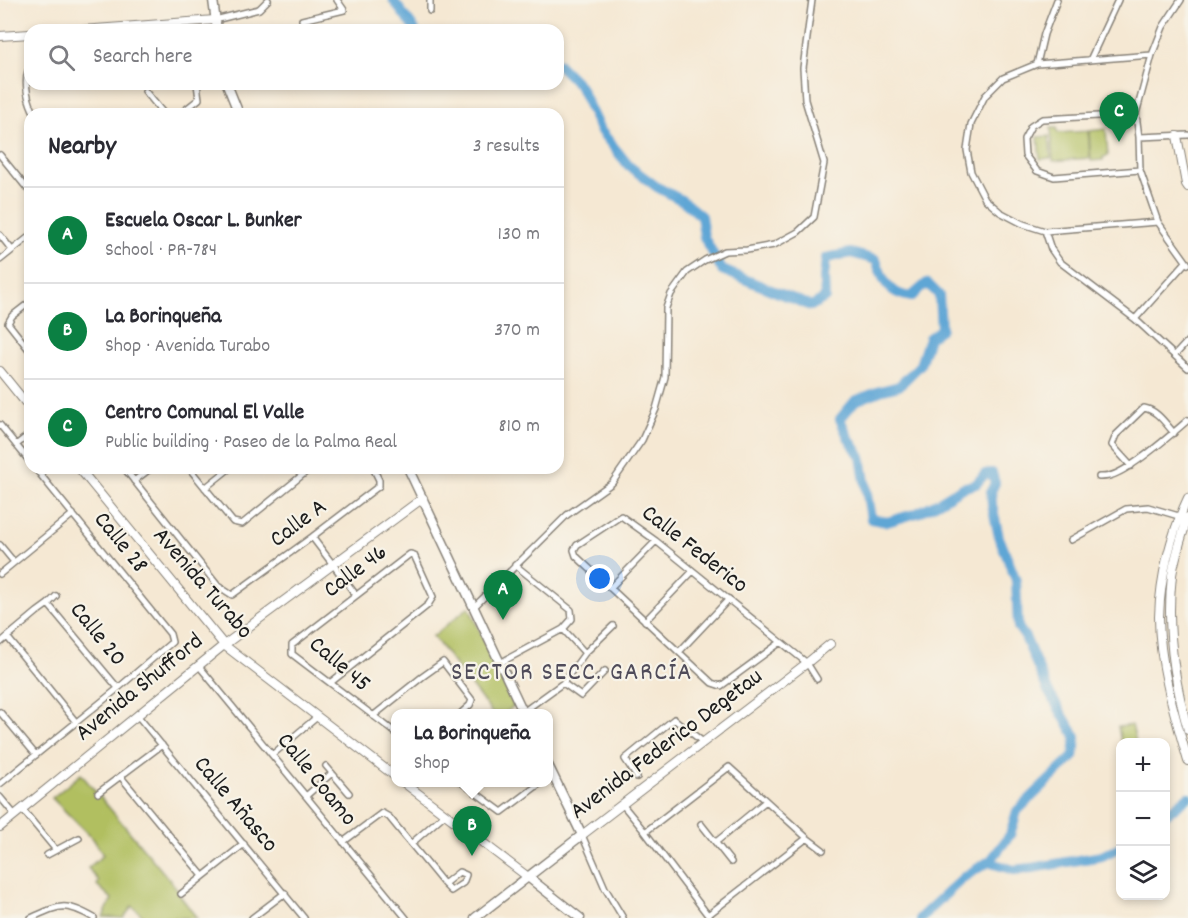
<!DOCTYPE html>
<html lang="en">
<head>
<meta charset="utf-8">
<style>
  :root { --surface:#fff; --page:#f7f7f7; --text:#2b2b33; --muted:#7c7c81; --line:#e1e1e2; --accent:#0b8043 }
  body { margin:0; font-family:Dekko,sans-serif; background:var(--page); color:var(--text) }
  .controls { position:absolute; right:18px; bottom:18px; display:grid; overflow:hidden; border-radius:12px; box-shadow:0 3px 9px #0003 }
  .controls button { width:54px; height:54px; display:grid; place-items:center; padding:0; border:0; border-bottom:2px solid var(--line); background:var(--surface); color:var(--text); font:30px sans-serif }
  .you { position:absolute; left:600px; top:579px; width:21px; height:21px; margin:-15px; border:4px solid #fff; border-radius:50%; background:#1a73e8; box-shadow:0 0 0 9px #1a73e833 }
  .badge { display:grid; place-items:center; width:39px; height:39px; border-radius:50%; background:var(--accent); color:#fff; font-size:20px; font-weight:700 }
  .pin { position:absolute; translate:-50% -50px; filter:drop-shadow(0 2px 3px #0008) }
  .pin::after { content:''; position:absolute; top:32px; width:21px; height:18px; background:inherit; clip-path:polygon(0 0,100% 0,50% 100%) }
  .popup { position:absolute; left:391px; top:709px; width:162px; height:78px; box-sizing:border-box; display:grid; place-content:center; border-radius:12px; background:var(--surface); filter:drop-shadow(0 2px 4px #0005); font-size:20px; white-space:nowrap; color:var(--muted) }
  .popup b { font-size:22px; color:var(--text) }
  .popup::after { content:''; position:absolute; left:50%; top:100%; margin-left:-12px; border:12px solid transparent; border-top-color:var(--surface) }
  .list { margin:0; padding:0; list-style:none }
  h2 { display:flex; justify-content:space-between; align-items:center; height:78px; margin:0; padding:0 24px; font-size:26px }
  h2 small { font-size:20px; font-weight:400; color:var(--muted) }
  .list li { display:grid; grid-template-columns:39px 1fr auto; gap:18px; align-items:center; box-sizing:border-box; height:96px; padding:0 24px; border-top:2px solid var(--line) }
  .list b { display:block; font-size:22px; white-space:nowrap }
  .list p { margin:0; font-size:20px; white-space:nowrap; color:var(--muted) }
  .list em { font-size:20px; font-style:normal; color:var(--muted) }
  .icon { flex:none; width:33px; height:33px; fill:none; stroke:currentColor; stroke-width:2; stroke-linecap:round; stroke-linejoin:round }
  .map { position:relative; flex:none; width:1188px; height:918px; overflow:hidden }
  .search { position:absolute; background:var(--surface); box-shadow:0 3px 9px #0003; left:24px; top:24px; width:540px; height:66px; display:flex; align-items:center; gap:15px; box-sizing:border-box; padding:0 21px; border-radius:18px; color:var(--muted); font-size:22px }
  .panel { position:absolute; background:var(--surface); box-shadow:0 3px 9px #0003; left:24px; top:108px; width:540px; height:366px; border-radius:18px }
  .map>svg:first-child { display:block }
</style>
</head>
<body>
<div class="map">
<svg width="1188" height="918" viewBox="0 0 1188 918">
  <rect width="100%" height="100%" fill="#f7f3e8"/>
  <filter id="ink" filterUnits="userSpaceOnUse"><feTurbulence type="fractalNoise" baseFrequency=".0167" numOctaves="2"/><feDisplacementMap in="SourceGraphic" scale="12" xChannelSelector="R" yChannelSelector="G"/><feConvolveMatrix kernelMatrix="1 2 1 2 8 2 1 2 1" color-interpolation-filters="sRGB"/></filter>
  <filter id="wash" filterUnits="userSpaceOnUse"><feTurbulence type="fractalNoise" baseFrequency=".008" numOctaves="4" result="noise"/><feDisplacementMap in="SourceGraphic" scale="24" xChannelSelector="R" yChannelSelector="G"/><feGaussianBlur stdDeviation="1.35" result="paint"/><feColorMatrix in="noise" values="0 0 0 0 0 0 0 0 0 0 0 0 0 0 0 0 0 1.4 0 .05"/><feComposite in="paint" operator="in"/></filter>
  <g filter="url(#wash)">
    <rect width="100%" height="100%" fill="#f5e8d3"/>
    <path fill="#b1bf61" stroke="#666e3e" stroke-width="1.5" d="M1051 128H1057L1058 133 1088 131 1090 158 1053 161Z
      M1106 129 1108 156 1103 157V160L1091 161 1089 131Z
      M1049 136 1051 158 1040 159 1038 137Z
      M469 607 514 706 505 713H492L433 636Z
      M1132 725 1136 742H1121L1118 727Z
      M81 774 179 891 178 893 197 918H145L132 906 124 918 103 917 112 899 97 885 99 881 88 868 103 855 94 840 52 798Z"/>
    <g fill="none" stroke-linecap="round" stroke-linejoin="round">
      <path stroke="#5fa6d5" stroke-width="10" d="M393 0 415 30
        M558 64 579 85 600 130 629 166 657 187 683 201 701 216 704 237 722 270 811 306 825 298 824 277 826 258 851 253 876 260C884 281 886 293 911 297L927 283 939 295 941 329 929 338 920 365 899 386 880 391 855 401 840 419 848 437 861 457 871 519 887 522 917 513 939 502 962 488 976 484 985 474 992 473 995 483 991 491 992 505 999 537 1016 580 1018 627 1025 637 1048 691 1076 737 1074 756 1017 811 1010 835 991 860 964 877 920 918
        M1166 814 1188 797
        M988 862 1014 870 1032 868 1102 856 1120 847"/>
    </g>
  </g>
  <g filter="url(#ink)">
    <g fill="none" stroke-linecap="round" stroke-linejoin="round">
      <g stroke="#888278" stroke-width="8">
        <path id="street" d="M430 0V11
          M1181 0 1163 27 1152 55 1136 114 1139 137 1140 170 1158 222 1188 264
          M215 20 259 9 268 0
          M302 20 344 10 337 0
          M1152 55 1037 64 1003 78 985 96 971 124 967 150 971 172 985 199 1000 212 1023 224 1045 231 1158 222
          M1090 60 1118 0
          M1037 64 1044 34 1057 0
          M30 70 28 71C24 84 28 102 35 114
          M145 91 164 114
          M180 114 199 99 197 84
          M1136 114 1042 119 1031 126 1024 139 1025 155 1037 171 1054 177 1140 170
          M1139 137 1188 135
          M0 155 30 192
          M1045 231 1051 249 1060 262 1135 319 1188 368
          M0 235 12 250
          M0 260 30 236
          M30 302 12 316 8 323 30 351
          M1135 319 1186 262
          M1175 355 1188 341
          M0 425 30 462
          M16 445 30 434
          M1131 466 1112 445 1116 435 1144 408C1157 410 1165 423 1174 433
          M124 468 218 586 232 595 312 537 379 486V480L373 468
          M189 468 233 522 242 524 311 468
          M1099 477C1103 477 1106 477 1109 476 1129 472 1172 434 1188 420
          M134 481 151 468
          M205 488 230 468
          M312 537 356 595
          M1071 540 1126 509 1148 507 1182 517
          M0 545 14 562
          M0 574 73 514
          M610 588 656 541
          M48 604 118 688
          M474 607 567 515 612 483 642 440 656 409 665 377 666 308 671 294 687 272 705 260 725 251 747 250 774 245 798 232 814 217 824 163 805 100 803 68 812 0
          M645 621 693 571
          M563 629 585 653
          M8 638 76 722
          M781 642 721 686 712 683 576 556 574 550 577 545 621 516 656 541 781 642 807 663 817 679
          M0 643 37 612 48 604 56 596
          M679 652 729 599
          M500 663 563 629 572 619 571 610 515 565
          M199 666 406 918
          M330 683 428 605 433 597 414 555 410 554 292 645V654C326 680 361 706 396 733
          M563 683 581 696 605 671
          M0 712 36 755
          M523 712 563 683 585 653 613 626
          M137 715 304 918
          M373 716 422 677 443 662 472 700 470 705 460 714
          M272 755 317 717
          M326 766 349 793
          M121 777 203 876
          M637 777 625 759 674 719 703 742
          M461 782 502 812 542 782
          M0 784 116 690 172 642 170 634 35 468
          M98 793 162 745
          M306 796 332 773
          M0 797 15 815
          M622 804 645 832 710 918
          M22 809 56 850
          M701 824 731 862
          M645 832 729 767 807 838 823 850
          M582 835 605 888 623 918
          M343 842 382 813 389 817 444 884
          M716 842 766 801
          M412 843 445 814
          M47 855 79 838
          M459 872 466 875 463 883 451 891 444 884Z
          M181 894 244 844
          M708 915 807 838
          M31 918C60 905 65 901 94 918
          M252 918 285 893"/>
      </g>
      <g stroke="#888278" stroke-width="10">
        <path id="secondary" d="M82 30 215 20
          M0 36 30 34
          M1177 136 1186 184 1188 187
          M0 371 30 408
          M79 468 224 645 396 777
          M1188 498C1171 534 1160 577 1159 617 1159 665 1175 716 1188 761
          M1188 517C1182 535 1175 557 1172 575 1166 627 1174 680 1188 730
          M403 782 528 877
          M0 827 224 645 423 498
          M582 835 807 663 830 644"/>
      </g>
      <g stroke="#888278" stroke-width="11">
        <path id="primary" d="M213 0 217 30
          M227 84 239 114
          M408 468 524 714
          M528 877 580 918
          M475 918 582 835 548 765"/>
      </g>
      <use href="#street" stroke="#fff" stroke-width="5"/>
      <use href="#secondary" stroke="#fff" stroke-width="8"/>
      <use href="#primary" stroke="#fff" stroke-width="8"/>
    </g>
  </g>
  <g text-anchor="middle" dominant-baseline="central" stroke-width="4.5" stroke-linejoin="round" paint-order="stroke">
    <g font-size="24" fill="#1c1c1c" stroke="#f7f3e8">
      <text transform="translate(299 524) rotate(-37)">Calle A</text>
      <text transform="translate(120 543) rotate(51)">Calle 28</text>
      <text transform="translate(694 550) rotate(38)">Calle Federico</text>
      <text transform="translate(356 572) rotate(-37)">Calle 46</text>
      <text transform="translate(202 584) rotate(49)">Avenida Turabo</text>
      <text transform="translate(97 635) rotate(51)">Calle 20</text>
      <text transform="translate(339 665) rotate(40)">Calle 45</text>
      <text transform="translate(140 688) rotate(-39)">Avenida Shufford</text>
      <text transform="translate(667 745) rotate(-37)">Avenida Federico Degetau</text>
      <text transform="translate(316 780) rotate(51)">Calle Coamo</text>
      <text transform="translate(235 805) rotate(50)">Calle Añasco</text>
    </g>
    <g font-size="26" letter-spacing="1.5" fill="#504c5a" stroke="#f7f3e8">
      <text x="572" y="673">SECTOR SECC. GARCÍA</text>
    </g>
  </g>
</svg>
<div class="controls">
<button>+</button>
<button>−</button>
<button><svg class="icon" aria-label="layers" viewBox="0 0 24 24"><path d="M12 4l9 5-9 5-9-5zM3 14l9 5 9-5"/></svg></button>
</div>
<div class="you"></div>
<div class="pin badge" style="left:503px;top:620px">A</div>
<div class="pin badge" style="left:472px;top:856px">B</div>
<div class="popup"><b>La Borinqueña</b>Shop</div>
<div class="pin badge" style="left:1119px;top:142px">C</div>
<div class="search"><svg class="icon" aria-label="search" viewBox="0 0 24 24"><circle cx="10" cy="10" r="6"/><path d="M15 15l6 6"/></svg>Search here</div>
<section class="panel">
<h2>Nearby<small>3 results</small></h2>
<ul class="list">
<li><span class="badge">A</span><div><b>Escuela Oscar L. Bunker</b><p>School · PR-784</p></div><em>130 m</em></li>
<li><span class="badge">B</span><div><b>La Borinqueña</b><p>Shop · Avenida Turabo</p></div><em>370 m</em></li>
<li><span class="badge">C</span><div><b>Centro Comunal El Valle</b><p>Public building · Paseo de la Palma Real</p></div><em>810 m</em></li>
</ul>
</section>
</div>
</body>
</html>
